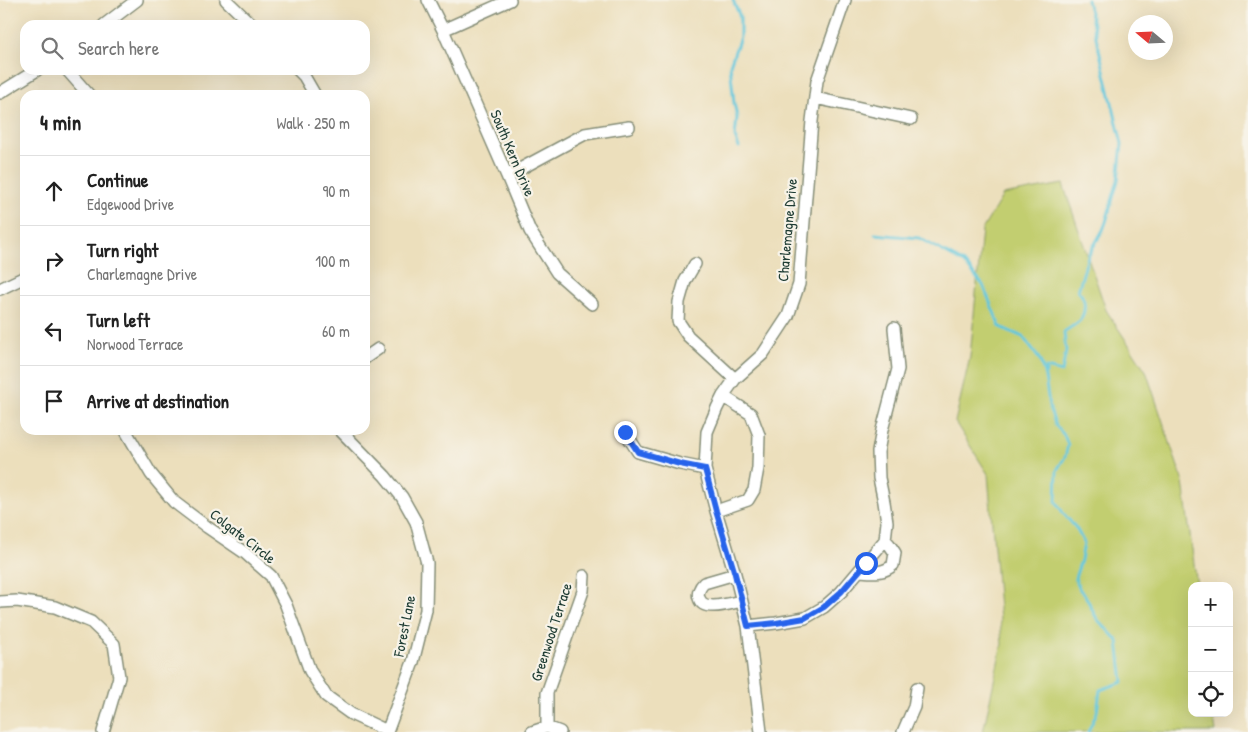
<!DOCTYPE html>
<html lang="en">
<head>
<meta charset="utf-8">
<style>
  :root { --surface:#fff; --page:#f2f2f2; --text:#222; --muted:#767676; --line:#e0e0e0 }
  body { margin:0; font-family:"Patrick Hand",sans-serif; background:var(--page); color:var(--text) }
  .controls { position:absolute; right:15px; bottom:15px; display:grid; overflow:hidden; border-radius:10px; box-shadow:0 5px 20px #0002 }
  .controls button { width:45px; height:45px; display:grid; place-items:center; padding:0; border:0; border-bottom:1px solid var(--line); background:var(--surface); color:var(--text); font:25px sans-serif }
  .compass { position:absolute; left:1128px; top:15px; width:45px; height:45px; border-radius:50%; background:var(--surface); box-shadow:0 5px 20px #0002; rotate:289deg }
  .stop { position:absolute; width:15px; height:15px; margin:-11px; border:4px solid #2563eb; border-radius:50%; background:#fff }
  .stop.end { background:#2563eb; border-color:#fff; box-shadow:0 1px 5px #0008 }
  .list { margin:0; padding:0; list-style:none }
  h2 { display:flex; justify-content:space-between; align-items:center; height:65px; margin:0; padding:0 20px; font-size:21px }
  h2 small { font-size:16px; font-weight:400; color:var(--muted) }
  .list li { display:grid; grid-template-columns:32px 1fr auto; gap:15px; align-items:center; box-sizing:border-box; height:70px; padding:0 20px; border-top:1px solid var(--line) }
  .list b { display:block; font-size:19px; white-space:nowrap }
  .list p { margin:0; font-size:16px; white-space:nowrap; color:var(--muted) }
  .list em { font-size:16px; font-style:normal; color:var(--muted) }
  .icon { flex:none; width:28px; height:28px; fill:none; stroke:currentColor; stroke-width:2; stroke-linecap:round; stroke-linejoin:round }
  .map { position:relative; flex:none; width:1248px; height:732px; overflow:hidden }
  .search { position:absolute; background:var(--surface); box-shadow:0 5px 20px #0002; left:20px; top:20px; width:350px; height:55px; display:flex; align-items:center; gap:12px; box-sizing:border-box; padding:0 18px; border-radius:15px; color:var(--muted); font-size:19px }
  .panel { position:absolute; background:var(--surface); box-shadow:0 5px 20px #0002; left:20px; top:90px; width:350px; height:345px; border-radius:15px }
  .map>svg:first-child { display:block }
</style>
</head>
<body>
<div class="map">
<svg width="1248" height="732" viewBox="0 0 1248 732">
  <rect width="100%" height="100%" fill="#f7f3e8"/>
  <filter id="ink" filterUnits="userSpaceOnUse"><feTurbulence type="fractalNoise" baseFrequency=".02" numOctaves="2"/><feDisplacementMap in="SourceGraphic" scale="10" xChannelSelector="R" yChannelSelector="G"/><feConvolveMatrix kernelMatrix="1 2 1 2 8 2 1 2 1" color-interpolation-filters="sRGB"/></filter>
  <filter id="wash" filterUnits="userSpaceOnUse"><feTurbulence type="fractalNoise" baseFrequency=".0096" numOctaves="4" result="noise"/><feDisplacementMap in="SourceGraphic" scale="20" xChannelSelector="R" yChannelSelector="G"/><feGaussianBlur stdDeviation="1.12" result="paint"/><feColorMatrix in="noise" values="0 0 0 0 0 0 0 0 0 0 0 0 0 0 0 0 0 1.4 0 .05"/><feComposite in="paint" operator="in"/></filter>
  <g filter="url(#wash)">
    <rect width="100%" height="100%" fill="#ecdfbc"/>
    <path fill="#c2ce6f" stroke="#708652" d="M1063 184 1106 310 1146 371 1183 482 1197 586H1192V713H1213L1216 732H983L1002 644 988 474 955 422 970 357 982 230 1003 195Z"/>
    <g fill="none" stroke-linecap="round" stroke-linejoin="round">
      <path stroke="#5fc6dc" stroke-width="3" d="M733 0 740 17V37L730 65 734 103 737 117 735 137 739 147
        M875 234 919 238 964 263 983 285 1000 327 1023 337 1040 360 1045 377 1050 410 1056 426 1064 435 1068 445 1065 457 1057 470 1056 501 1063 513 1076 528 1084 543 1081 560 1075 578 1080 590 1085 595 1097 619 1118 641 1123 682 1100 690 1097 712 1088 732
        M1046 373V368L1062 372 1066 351 1064 332C1069 328 1078 324 1081 319 1086 310 1086 298 1078 291L1088 256 1103 230 1106 222 1118 180 1122 144 1087 0"/>
    </g>
  </g>
  <g filter="url(#ink)">
    <g fill="none" stroke-linecap="round" stroke-linejoin="round">
      <g stroke="#868e78" stroke-width="14">
        <path id="minor" d="M226 0 252 25
          M428 0 443 30 507 176 530 231 557 273 592 304
          M104 25 137 0
          M443 30 510 0
          M67 70 89 95
          M298 70 304 76 315 95
          M0 93 37 70
          M815 98 911 119
          M507 176 585 134 629 127
          M695 264 685 281 679 302 678 321 688 336 735 379
          M0 289 25 277
          M365 358 378 349
          M340 430 385 476 402 497 416 522 427 563 426 610 413 662 387 732
          M625 432 638 452 680 464 705 469
          M127 433 151 474 174 502 207 527 245 553 271 576 286 605 310 671 326 696 351 714 387 731
          M716 511 748 500 754 490 758 468 759 435 751 414 723 396
          M860 571C872 572 883 574 893 565L895 553 889 544 885 540
          M735 574 704 583C700 587 697 593 699 598 703 613 731 603 741 601
          M0 602 17 601 55 607 91 622 114 644 119 677 103 732
          M748 626 776 623 805 618 824 607 841 592 885 540 887 522 884 502 879 478 878 452 882 430 898 369 894 328
          M547 727V693L583 591 584 576
          M532 732 547 727 560 732
          M761 732 748 626 735 574 716 511 705 469 707 432 717 408 723 396 735 379 763 354 788 316 799 284 812 121 817 81 845 0
          M903 732 914 707 917 688"/>
      </g>
      <use href="#minor" stroke="#fff" stroke-width="11"/>
    </g>
  </g>
  <g fill="none" stroke-linecap="round" stroke-linejoin="round" filter="url(#ink)">
    <path stroke="#2563eb" stroke-width="6" d="M625 432 638 452 680 464 705 469 716 511 735 574 748 626 776 623 805 618 824 607 841 592 866 563"/>
  </g>
  <g text-anchor="middle" dominant-baseline="central" stroke-width="4.5" stroke-linejoin="round" paint-order="stroke">
    <g font-size="15" fill="#1f3d34" stroke="#f7f3e8">
      <text transform="translate(513 153) rotate(67)">South Kern Drive</text>
      <text transform="translate(787 230) rotate(-85)">Charlemagne Drive</text>
      <text transform="translate(243 536) rotate(38)">Colgate Circle</text>
      <text transform="translate(404 626) rotate(-79)">Forest Lane</text>
      <text transform="translate(551 632) rotate(-72)">Greenwood Terrace</text>
    </g>
  </g>
</svg>
<div class="controls">
<button>+</button>
<button>−</button>
<button><svg class="icon" aria-label="locate" viewBox="0 0 24 24"><circle cx="12" cy="12" r="6"/><path d="M12 2v4M12 18v4M2 12h4M18 12h4"/></svg></button>
</div>
<svg class="compass" viewBox="-18 -18 36 36"><path d="M0-13l5 13h-10z" fill="#e53935"/><path d="M0 13l5-13h-10z" fill="#767676"/></svg>
<div class="stop" style="left:866px;top:563px"></div>
<div class="stop end" style="left:625px;top:432px"></div>
<div class="search"><svg class="icon" aria-label="search" viewBox="0 0 24 24"><circle cx="10" cy="10" r="6"/><path d="M15 15l6 6"/></svg>Search here</div>
<section class="panel">
<h2>4 min<small>Walk · 250 m</small></h2>
<ul class="list">
<li><svg class="icon" aria-label="ahead" viewBox="0 0 24 24"><path d="M12 20V5M6 11l6-6 6 6"/></svg><div><b>Continue</b><p>Edgewood Drive</p></div><em>90 m</em></li>
<li><svg class="icon" aria-label="right" viewBox="0 0 24 24"><path d="M7 20v-9h11M14 6l5 5-5 5"/></svg><div><b>Turn right</b><p>Charlemagne Drive</p></div><em>100 m</em></li>
<li><svg class="icon" aria-label="left" viewBox="0 0 24 24"><path d="M17 20v-9H6M10 6l-5 5 5 5"/></svg><div><b>Turn left</b><p>Norwood Terrace</p></div><em>60 m</em></li>
<li><svg class="icon" aria-label="arrive" viewBox="0 0 24 24"><path d="M6 21V4h12l-3 4 3 4H6"/></svg><div><b>Arrive at destination</b></div></li>
</ul>
</section>
</div>
</body>
</html>
